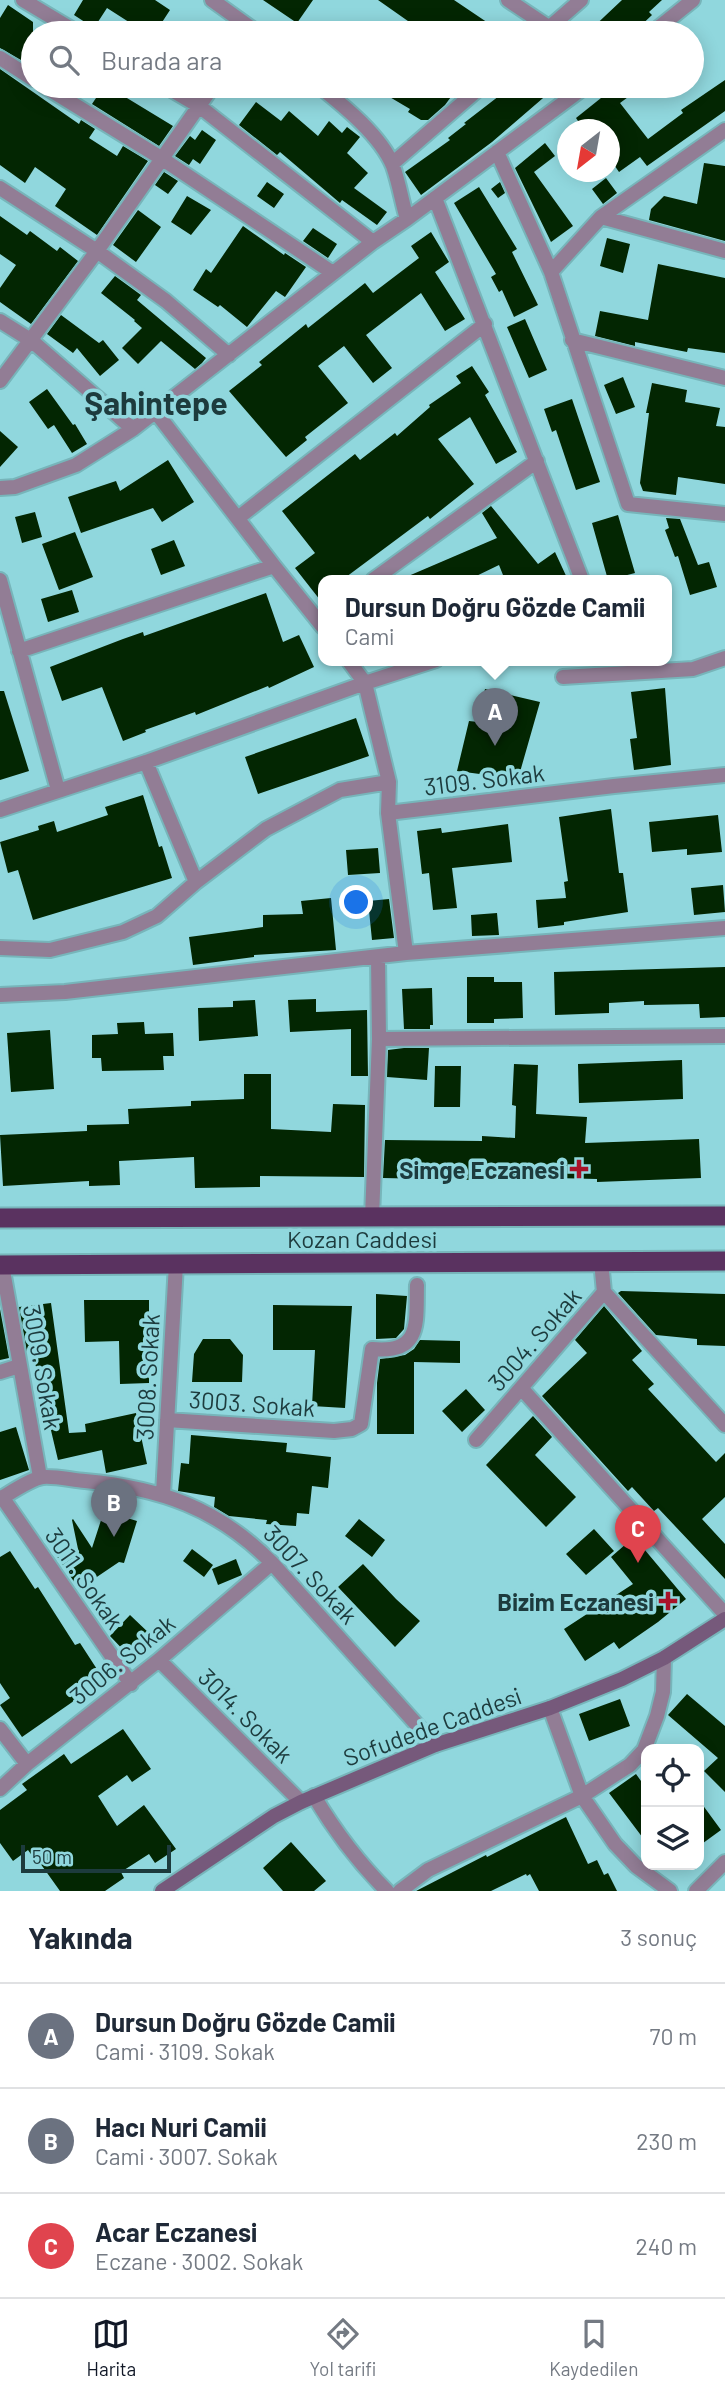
<!DOCTYPE html>
<html lang="tr">
<head>
<meta charset="utf-8">
<style>
  :root { --surface:#fff; --page:#f6f6f7; --text:#1f2937; --muted:#747a83; --line:#e0e1e3; --accent:#111827 }
  body { margin:0; font-family:Barlow,sans-serif; background:var(--page); color:var(--text) }
  .controls { position:absolute; right:21px; bottom:21px; display:grid; overflow:hidden; border-radius:14px; box-shadow:0 4px 18px #0003 }
  .controls button { width:63px; height:63px; display:grid; place-items:center; padding:0; border:0; border-bottom:2px solid var(--line); background:var(--surface); color:var(--text); font:35px sans-serif }
  .compass { position:absolute; left:557px; top:119px; width:63px; height:63px; border-radius:50%; background:var(--surface); box-shadow:0 4px 18px #0003; rotate:211deg }
  .scale { position:absolute; left:21px; bottom:18px; width:150px; box-sizing:border-box; padding-left:7px; border:4px solid #1d3b3d; border-top:0; font-size:19px; line-height:24px; white-space:nowrap; color:#1d3b3d; -webkit-text-stroke:5px #90d7dd; paint-order:stroke }
  .you { position:absolute; left:357px; top:903px; width:24px; height:24px; margin:-18px; border:5px solid #fff; border-radius:50%; background:#1a73e8; box-shadow:0 0 0 10px #1a73e833 }
  .badge { display:grid; place-items:center; width:46px; height:46px; border-radius:50%; background:var(--accent); color:#fff; font-size:23px; font-weight:700 }
  .pin { position:absolute; translate:-50% -58px; filter:drop-shadow(0 2px 4px #0008) }
  .pin::after { content:''; position:absolute; top:37px; width:24px; height:21px; background:inherit; clip-path:polygon(0 0,100% 0,50% 100%) }
  .popup { position:absolute; left:318px; top:575px; width:354px; height:91px; box-sizing:border-box; display:grid; place-content:center; border-radius:14px; background:var(--surface); filter:drop-shadow(0 2px 5px #0005); font-size:23px; white-space:nowrap; color:var(--muted) }
  .popup b { font-size:26px; color:var(--text) }
  .popup::after { content:''; position:absolute; left:50%; top:100%; margin-left:-14px; border:14px solid transparent; border-top-color:var(--surface) }
  .list { margin:0; padding:0; list-style:none }
  h2 { display:flex; justify-content:space-between; align-items:center; height:91px; margin:0; padding:0 28px; font-size:30px }
  h2 small { font-size:23px; font-weight:400; color:var(--muted) }
  .list li { display:grid; grid-template-columns:46px 1fr auto; gap:21px; align-items:center; box-sizing:border-box; height:105px; padding:0 28px; border-top:2px solid var(--line) }
  .list b { display:block; font-size:26px; white-space:nowrap }
  .list p { margin:0; font-size:23px; white-space:nowrap; color:var(--muted) }
  .list em { font-size:23px; font-style:normal; color:var(--muted) }
  .icon { flex:none; width:38px; height:38px; fill:none; stroke:currentColor; stroke-width:2; stroke-linecap:round; stroke-linejoin:round }
  .map { position:relative; flex:none; width:725px; height:1891px; overflow:hidden }
  .search { position:absolute; background:var(--surface); box-shadow:0 4px 18px #0003; left:21px; right:21px; top:21px; height:77px; display:flex; align-items:center; gap:18px; box-sizing:border-box; padding:0 24px; border-radius:38px; color:var(--muted); font-size:26px }
  .sheet { height:406px; background:var(--surface) }
  nav { display:flex; justify-content:space-around; align-items:center; box-sizing:border-box; height:98px; border-top:2px solid var(--line); background:var(--surface); font-size:19px; color:var(--muted) }
  nav a { display:grid; justify-items:center; gap:4px }
  nav .on { color:var(--accent) }
  .map>svg:first-child { display:block }
</style>
</head>
<body>
<div class="map">
<svg width="725" height="1891" viewBox="0 0 725 1891">
  <rect width="100%" height="100%" fill="#90d7dd"/>
  <path fill="#032602" d="M83 0H155L170 10 155 33H146L107 8 94 28 74 15Z
    M263 0H313L297 23Z
    M378 0H454L503 33H425Z
    M622 0H662L649 12 652 15 633 33H587Z
    M8 5 33 22V55L28 64 0 48V18Z
    M0 69 79 124 81 120 95 129 89 138 117 156 123 146 148 161 97 235 55 206 66 189 35 167 25 183 0 165Z
    M725 80V111L647 166 640 157 619 172 610 159V130H572L580 124 576 118 616 86H643L620 103 648 139 683 113 681 110Z
    M104 86H128L122 95 173 126 159 146 92 104Z
    M371 86H459L445 105 428 120H421L408 112 410 109Z
    M512 86H557L492 142 421 195 405 172 450 140 448 138 466 124 464 123Z
    M256 102 281 121 289 111 318 136 329 121 342 133 347 127 360 137 347 153 368 173 354 188 387 212 377 225 342 200 340 203 280 152 277 155 239 125Z
    M202 130 216 140 200 164 193 159 189 165 175 156 190 136 195 140Z
    M545 143 555 156 534 172 573 226 551 242 515 168Z
    M704 163 725 166V241L649 220 651 209 664 196 697 204Z
    M164 172 178 181 168 194 155 185Z
    M606 178 617 193 603 204 592 189Z
    M267 182 284 194 274 208 257 196Z
    M500 182 505 193 498 198 491 189Z
    M479 187 517 249 512 252 538 305 514 317 502 290 499 292 491 277 496 274 454 203Z
    M187 196 211 210 191 235 171 222Z
    M138 210 161 227 136 262 113 245Z
    M0 216 27 235 30 231 57 251 60 247 78 261 31 324 0 302V288L16 265 0 254Z
    M243 226 284 255 285 253 306 267 285 297 276 291 247 327 220 305 218 307 193 290 206 269 211 273Z
    M313 228 337 244 328 258 303 241Z
    M431 232 449 262 435 272 465 319 445 331 421 293 366 335 392 368 373 383 344 346 318 366 348 403 305 437 307 440 286 457 229 391 262 365 259 362 306 324 308 328 365 283 373 293 419 258 411 246Z
    M607 238 630 244 623 273 600 266Z
    M658 264 725 278V353L688 348 687 352 635 342V346L595 336 600 311 648 320Z
    M115 276 141 295 137 300 206 358 202 363 195 369 161 341 138 364 122 348 142 328 134 321 135 320 101 293Z
    M61 315 99 343 103 340 119 360 100 376 77 348 73 353 47 334Z
    M525 319 547 370 529 378 507 327Z
    M472 366 489 392 485 395 517 452 496 464 470 417 438 439 474 484 430 519 428 516 342 580H324V605L295 568 315 553 282 511 355 454 360 460 395 433 397 436 430 407 429 405 461 383 456 376Z
    M623 377 635 407 616 414 604 385Z
    M652 383 687 390 685 402 720 408 716 426 725 427V484L678 477 676 495 643 491 640 483 649 413H646Z
    M47 389 73 425 75 424 87 444 72 453 54 425 48 429 29 402Z
    M572 399 600 482 576 490 556 430 552 432 544 409Z
    M0 431 18 447 0 467Z
    M168 460 194 502 162 522 153 508 81 533 68 497 116 481 120 491Z
    M491 506 538 564 555 552 568 580H505L499 565 468 580H399L497 538 482 513Z
    M35 512 42 537 22 543 15 517Z
    M618 515 635 573 608 580 592 523Z
    M666 518 680 519 698 565 709 562 717 587 690 595 678 556 675 557 665 530 669 528Z
    M75 532 93 577 59 590 42 544Z
    M174 540 185 566 161 575 151 549Z
    M72 590 79 612 48 622 41 599Z
    M266 593 283 642 299 635 314 667 269 688 268 686 196 715 195 712 145 730 146 732 123 741 102 687 62 701 50 667 123 639 143 632 144 636Z
    M665 688 671 765 634 770 630 739 637 738 631 692Z
    M485 689 540 702 518 779 457 771 469 721 478 722Z
    M0 691H4L29 771 0 780Z
    M356 718 369 756 258 794 245 757Z
    M143 795 159 847 162 846 172 878 33 920 18 870 8 873 0 842 39 830 38 826 54 821 57 832 108 815 105 807Z
    M611 809 619 873H623L628 912 564 922V925L538 928 536 900 566 898 564 882 568 881 559 817Z
    M718 815 722 852 687 855V849L652 852 649 822Z
    M508 824 512 862 452 868 457 908 433 910 429 873 422 874 417 831 441 828 442 833Z
    M378 848 380 873 348 875 346 850Z
    M723 885 725 912 694 915 691 888Z
    M331 898 336 950 254 955V957L193 965 189 937 263 927V915L303 914 301 901Z
    M389 899 394 938 372 940 368 901Z
    M497 913 499 935 472 936 471 915Z
    M725 967V1017L700 1018 699 1004 644 1005V1001L609 1003V1013L555 1015 554 972Z
    M467 977H494V982H522L523 1018 494 1019V1023H467Z
    M432 988 433 1025H430V1029H404L402 989Z
    M316 999V1012L367 1010 368 1076H351V1029L290 1032 288 1000Z
    M255 1000 258 1036 199 1041 198 1008 233 1007V1001Z
    M144 1022 145 1034 173 1033 174 1056H163L164 1070 102 1071 101 1058H92V1035L118 1034 117 1023Z
    M50 1030 54 1089 11 1092 7 1033Z
    M404 1048H429L427 1080 387 1077 388 1050Z
    M682 1060 683 1099 579 1103 578 1064Z
    M514 1064 538 1065 536 1114 587 1117 585 1143 699 1139 701 1178 597 1182V1179L513 1177 514 1168 477 1167V1180L383 1178 385 1140 482 1141V1136L515 1138 516 1106 512 1105Z
    M435 1066H461L460 1107H434Z
    M244 1074H271V1129L331 1132 333 1104 365 1105 364 1177 260 1176V1187L195 1188 194 1157 119 1161 120 1185 89 1186V1181L3 1186 0 1135 87 1131V1125L129 1124 128 1109 191 1106V1101L244 1099Z
    M621 1291 725 1294V1346L697 1345V1339L656 1335 618 1293Z
    M376 1294 407 1296 404 1329 396 1338 376 1339Z
    M84 1300H149V1383L120 1384 119 1341 85 1342Z
    M51 1303 69 1433 86 1432 85 1424 136 1413 147 1464 106 1473 102 1450 58 1460 32 1350 27 1352 19 1307Z
    M273 1305 352 1306 345 1408 312 1406 315 1350H273Z
    M604 1306 642 1351 632 1360 654 1384 648 1389 716 1462 725 1453V1497L702 1519 725 1544V1579L658 1508 654 1511 632 1487 628 1491 542 1396 587 1353 575 1340Z
    M0 1309 9 1358 0 1360Z
    M203 1339H230L243 1355 242 1382H192L194 1354Z
    M420 1340 460 1341V1363L414 1362V1434H377V1383L380 1359 405 1355 414 1349Z
    M466 1389 485 1410 462 1432 442 1411Z
    M533 1416 552 1437 535 1455 576 1497 546 1527 486 1465Z
    M16 1427 29 1470 0 1480V1432Z
    M191 1435 287 1443 286 1452 331 1457 328 1488 312 1486 309 1514 297 1513 296 1526 266 1524 267 1520 229 1516 214 1507 215 1497 178 1491 181 1463 189 1464Z
    M104 1511 137 1521 124 1563 119 1562 79 1589 56 1555 78 1549 72 1520 73 1519 92 1548Z
    M359 1519 385 1540 372 1557 345 1536Z
    M594 1529 614 1551 586 1575 566 1554Z
    M634 1537 686 1599 658 1622 619 1649 614 1642 585 1661 564 1629 633 1584 611 1557Z
    M192 1549 213 1565 204 1577 183 1561Z
    M10 1551 35 1589 38 1587 75 1645 80 1643 104 1680 22 1737 0 1705 10 1698 0 1683V1557Z
    M236 1559 242 1575 218 1585 212 1569Z
    M363 1564 396 1599 420 1621 395 1647 338 1587Z
    M130 1615 151 1635 130 1657 110 1636Z
    M687 1694 725 1726V1792L704 1771 718 1758 668 1715Z
    M620 1699 630 1726 589 1741 579 1714Z
    M123 1729 151 1769 132 1782 127 1775 98 1796 117 1826 144 1805 176 1849 155 1863 149 1854 121 1872 124 1878 105 1891H60L35 1856 33 1857 28 1850 13 1861 0 1843V1810L27 1790 22 1784 64 1754 71 1764Z
    M636 1774 646 1788V1842L609 1793Z
    M699 1800 721 1830 699 1846Z
    M566 1817 588 1864 597 1860 604 1875 608 1873 617 1891H539L530 1874 527 1876 526 1874 491 1891H416L486 1855 487 1857Z
    M291 1842 326 1881 314 1891H283L263 1868Z"/>
  <g fill="none" stroke-linecap="round" stroke-linejoin="round">
    <g stroke="#77b5ba" stroke-width="18">
      <path id="minor" d="M23 0 78 33
        M212 0 258 33
        M508 0 550 28
        M543 33 581 0
        M652 33 693 0
        M0 58 33 79
        M44 86 161 158 333 273
        M165 86 199 106 373 242
        M319 86C344 106 381 136 393 166 399 183 402 202 407 219
        M497 152 551 272 628 504 725 514
        M392 164 482 86
        M0 188 97 251 166 301 229 355
        M435 198 582 580
        M601 217 725 251
        M551 272 601 217 725 130
        M0 321 32 341 133 429
        M572 340 725 378
        M0 381 97 251 213 86
        M155 411 274 566 323 627
        M0 488 15 487 76 465 133 429 373 242 407 219 586 86
        M238 518 485 324
        M0 580 58 790
        M373 580 537 461
        M19 651 274 566
        M348 660 365 683 389 782 388 813
        M563 677 693 669 725 658
        M146 762 196 882
        M0 810 146 762 365 683 436 660
        M0 948 50 950 123 932 157 916 196 882 266 829 340 790 389 782
        M406 953 388 813 614 786 725 775
        M0 995 65 992 406 953 725 928
        M379 1039 725 1036
        M372 1217 379 1039 378 957
        M2 1265 40 1477
        M604 1292 725 1425
        M0 1372 19 1366
        M522 1389 725 1614
        M167 1420 334 1431 352 1429 361 1424 372 1349C422 1354 416 1323 417 1285
        M476 1440 604 1292 601 1261
        M163 1494 176 1264
        M2 1497 131 1684
        M0 1499C10 1493 32 1478 43 1477 56 1476 72 1480 85 1481 160 1488 218 1508 272 1563L435 1745
        M159 1660 301 1802
        M550 1708 582 1796 615 1844 636 1866 670 1891
        M0 1729 27 1764
        M0 1789 27 1764 159 1660 272 1563
        M314 1796C336 1833 357 1861 387 1891
        M400 1891 428 1870 582 1796 630 1765 644 1750 657 1716 663 1692 664 1658
        M696 1891 725 1862"/>
    </g>
    <g stroke="#77b5ba" stroke-width="18">
      <path id="secondary" d="M162 1891 274 1816 301 1802 435 1745 550 1708 622 1679 664 1658 725 1619"/>
    </g>
    <g stroke="#77b5ba" stroke-width="23">
      <path id="trunk" d="M0 1218 725 1216
        M0 1265 725 1261"/>
    </g>
    <use href="#minor" stroke="#927d95" stroke-width="14"/>
    <use href="#secondary" stroke="#76597b" stroke-width="14"/>
    <use href="#trunk" stroke="#5a3260" stroke-width="19"/>
  </g>
  <g fill="#a91229" stroke="#90d7dd" stroke-width="2.5">
    <path d="M575.5 1158.5h7v7h7v7h-7v7h-7v-7h-7v-7h7z"/>
    <path d="M664.5 1590.5h7v7h7v7h-7v7h-7v-7h-7v-7h7z"/>
  </g>
  <g text-anchor="middle" dominant-baseline="central" stroke-width="7" stroke-linejoin="round" paint-order="stroke">
    <g font-size="24" fill="#1d3b3d" stroke="#90d7dd">
      <text transform="translate(484 779) rotate(-7)">3109. Sokak</text>
      <text x="362" y="1238">Kozan Caddesi</text>
      <text transform="translate(534 1339) rotate(-49)">3004. Sokak</text>
      <text transform="translate(43 1367) rotate(80)">3009. Sokak</text>
      <text transform="translate(147 1377) rotate(-87)">3008. Sokak</text>
      <text transform="translate(252 1403) rotate(4)">3003. Sokak</text>
      <text transform="translate(311 1574) rotate(47)">3007. Sokak</text>
      <text transform="translate(85 1578) rotate(55)">3011. Sokak</text>
      <text transform="translate(122 1659) rotate(-39)">3006. Sokak</text>
      <text transform="translate(246 1715) rotate(45)">3014. Sokak</text>
      <text transform="translate(432 1726) rotate(-20)">Sofudede Caddesi</text>
    </g>
    <g font-size="24" font-weight="bold" fill="#1d3b3d" stroke="#90d7dd" text-anchor="end">
      <text x="565" y="1169">Simge Eczanesi</text>
      <text x="654" y="1601">Bizim Eczanesi</text>
    </g>
    <g font-size="32" font-weight="bold" fill="#1d3b3d" stroke="#90d7dd">
      <text x="156" y="402">Şahintepe</text>
    </g>
  </g>
</svg>
<div class="controls">
<button><svg class="icon" aria-label="locate" viewBox="0 0 24 24"><circle cx="12" cy="12" r="6"/><path d="M12 2v4M12 18v4M2 12h4M18 12h4"/></svg></button>
<button><svg class="icon" aria-label="layers" viewBox="0 0 24 24"><path d="M12 4l9 5-9 5-9-5zM3 14l9 5 9-5"/></svg></button>
</div>
<svg class="compass" viewBox="-18 -18 36 36"><path d="M0-13l5 13h-10z" fill="#e53935"/><path d="M0 13l5-13h-10z" fill="#747a83"/></svg>
<div class="scale">50 m</div>
<div class="you"></div>
<div class="pin badge" style="left:495px;top:746px;background:#6b7280">A</div>
<div class="popup"><b>Dursun Doğru Gözde Camii</b>Cami</div>
<div class="pin badge" style="left:114px;top:1537px;background:#6b7280">B</div>
<div class="pin badge" style="left:638px;top:1563px;background:#e0444e">C</div>
<div class="search"><svg class="icon" aria-label="search" viewBox="0 0 24 24"><circle cx="10" cy="10" r="6"/><path d="M15 15l6 6"/></svg>Burada ara</div>
</div>
<section class="sheet">
<h2>Yakında<small>3 sonuç</small></h2>
<ul class="list">
<li><span class="badge" style="background:#6b7280">A</span><div><b>Dursun Doğru Gözde Camii</b><p>Cami · 3109. Sokak</p></div><em>70 m</em></li>
<li><span class="badge" style="background:#6b7280">B</span><div><b>Hacı Nuri Camii</b><p>Cami · 3007. Sokak</p></div><em>230 m</em></li>
<li><span class="badge" style="background:#e0444e">C</span><div><b>Acar Eczanesi</b><p>Eczane · 3002. Sokak</p></div><em>240 m</em></li>
</ul>
</section>
<nav>
<a class="on"><svg class="icon" aria-label="map" viewBox="0 0 24 24"><path d="M3 6l6-2 6 2 6-2v14l-6 2-6-2-6 2zM9 4v14M15 6v14"/></svg>Harita</a>
<a><svg class="icon" aria-label="directions" viewBox="0 0 24 24"><path d="M12 3l9 9-9 9-9-9zM9 14v-3h6M13 9l2 2-2 2"/></svg>Yol tarifi</a>
<a><svg class="icon" aria-label="saved" viewBox="0 0 24 24"><path d="M7 4h10v16l-5-4-5 4z"/></svg>Kaydedilen</a>
</nav>
</body>
</html>
